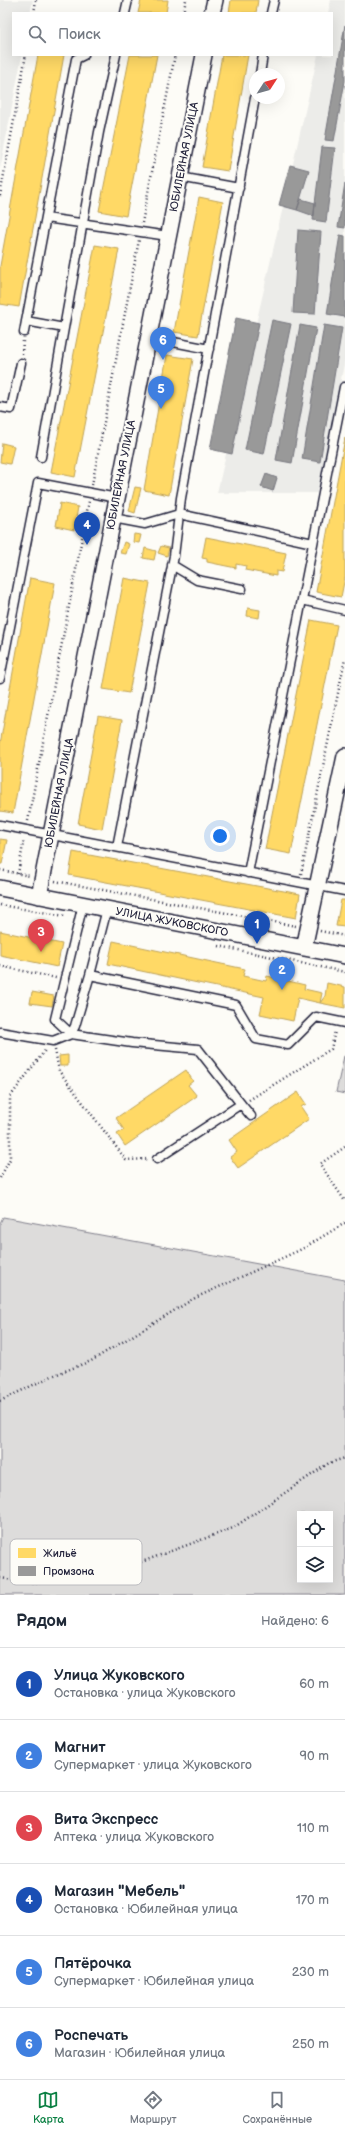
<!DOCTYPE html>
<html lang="ru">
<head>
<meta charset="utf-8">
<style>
  :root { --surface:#fff; --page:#f6f6f7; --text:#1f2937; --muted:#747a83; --line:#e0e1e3; --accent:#0b8043 }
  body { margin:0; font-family:"Balsamiq Sans",sans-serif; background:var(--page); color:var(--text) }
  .controls { position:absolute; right:12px; bottom:12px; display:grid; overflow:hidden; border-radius:0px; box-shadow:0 4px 16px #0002 }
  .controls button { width:36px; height:36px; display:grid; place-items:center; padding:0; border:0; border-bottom:1px solid var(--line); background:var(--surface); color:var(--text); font:20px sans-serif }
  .compass { position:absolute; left:249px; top:68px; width:36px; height:36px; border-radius:50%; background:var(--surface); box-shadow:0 4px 16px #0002; rotate:54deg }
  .you { position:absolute; left:220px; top:836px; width:14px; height:14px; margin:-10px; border:3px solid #fff; border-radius:50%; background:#1a73e8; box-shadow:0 0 0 6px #1a73e833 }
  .badge { display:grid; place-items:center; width:26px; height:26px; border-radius:50%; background:var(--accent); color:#fff; font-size:13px; font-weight:700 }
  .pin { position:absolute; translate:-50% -33px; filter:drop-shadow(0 1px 2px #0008) }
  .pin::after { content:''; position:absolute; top:21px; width:14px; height:12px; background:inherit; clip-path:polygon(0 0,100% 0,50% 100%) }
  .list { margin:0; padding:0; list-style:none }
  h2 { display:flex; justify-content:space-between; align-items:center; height:52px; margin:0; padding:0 16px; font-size:17px }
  h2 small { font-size:13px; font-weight:400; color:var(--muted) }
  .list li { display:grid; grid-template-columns:26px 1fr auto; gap:12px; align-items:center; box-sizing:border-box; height:72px; padding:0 16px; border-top:1px solid var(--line) }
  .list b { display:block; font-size:15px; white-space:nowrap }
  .list p { margin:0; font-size:13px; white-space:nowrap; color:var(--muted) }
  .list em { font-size:13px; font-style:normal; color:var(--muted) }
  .icon { flex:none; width:22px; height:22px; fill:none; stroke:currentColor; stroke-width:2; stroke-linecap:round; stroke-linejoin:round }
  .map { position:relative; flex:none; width:345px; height:1595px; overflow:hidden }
  .search { position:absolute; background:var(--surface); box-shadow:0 4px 16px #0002; left:12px; right:12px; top:12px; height:44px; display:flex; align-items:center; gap:10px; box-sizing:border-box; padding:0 14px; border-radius:0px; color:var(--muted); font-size:15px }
  .sheet { height:484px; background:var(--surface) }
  nav { display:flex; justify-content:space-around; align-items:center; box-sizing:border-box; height:56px; border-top:1px solid var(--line); background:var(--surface); font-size:11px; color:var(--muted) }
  nav a { display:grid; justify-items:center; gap:2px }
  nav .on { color:var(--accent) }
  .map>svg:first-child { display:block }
</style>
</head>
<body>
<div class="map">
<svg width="345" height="1595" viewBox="0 0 345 1595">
  <rect width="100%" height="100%" fill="#fdfcf7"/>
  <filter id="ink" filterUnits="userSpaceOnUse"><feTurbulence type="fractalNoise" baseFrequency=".025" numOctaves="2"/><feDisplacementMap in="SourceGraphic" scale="8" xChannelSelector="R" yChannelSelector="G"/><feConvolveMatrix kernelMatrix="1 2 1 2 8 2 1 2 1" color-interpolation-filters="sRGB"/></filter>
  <g filter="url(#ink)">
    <path fill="#ecece9" d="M0 0H33L30 13H13V55H22L0 169Z
      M331 0H345V360L317 493H217L318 55H332V13H328Z"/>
    <path fill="#dddcdb" stroke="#807f8b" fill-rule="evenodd" d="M344 1056H345V1094L336 1092Z
      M3 1217 345 1280V1595H0V1223ZM300 1514H330V1580H300Z"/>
    <path fill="#ffd966" stroke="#bda259" d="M141 0H168L166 13H138Z
      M231 0H258L256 13H229Z
      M38 55H64L19 307 0 304V266Z
      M130 55H157L126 216 99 211Z
      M222 55H248L228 171 202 167Z
      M199 197 223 202 198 336 174 332Z
      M95 245 119 249 75 477 51 472Z
      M167 355 193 359 169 495 144 490Z
      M345 438V577L341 597 316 592Z
      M2 443 14 446 10 464 0 462Z
      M135 487 141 488 135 513 129 511Z
      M60 503 78 507 74 530 56 526Z
      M134 534 141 535 139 543 133 542Z
      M206 537 286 553 282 572 276 571V576L245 570 246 566 236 564V568L207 562V559L202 558Z
      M124 542 129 544 126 554 120 553Z
      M161 546 169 548 167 556 158 553Z
      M145 548 156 551 154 560 143 558Z
      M30 578 55 583 13 813 0 811V744Z
      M124 578 150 583 129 693 103 689Z
      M248 608 260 610 259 618 247 616Z
      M311 620 337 625 291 854 265 849Z
      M98 716 122 720 102 829 78 824Z
      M0 839 7 840 2 864H0Z
      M73 852 300 894 296 918 69 875Z
      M341 900H345V927L336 926Z
      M0 931 62 944 57 967 0 955Z
      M113 941 245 969 243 976 266 981 267 976 305 985 304 989 322 993 320 1003 298 998 293 1021 260 1014 264 997 108 964Z
      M327 983 345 987V1008L320 1003 325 996Z
      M32 992 54 996 52 1006 30 1003Z
      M68 1055V1066H60L59 1056Z
      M186 1070 193 1081 188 1085 197 1096 125 1146 117 1134 124 1130 116 1118Z
      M298 1092 306 1104 301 1107 309 1119 238 1168 230 1157 237 1152 229 1140Z"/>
    <path fill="#999" stroke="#75757d" d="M345 25V81L334 141 325 140Z
      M322 147 335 148 326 222 313 220Z
      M290 165 309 170 297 210 279 205Z
      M345 183V228L338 227Z
      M301 199 315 203 314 216 297 210Z
      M298 230 321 232 315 314 293 313Z
      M340 235 345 236V317L327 314Z
      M236 318 259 323 232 454 210 449Z
      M272 320 291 324 264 454 245 450Z
      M300 325 316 328 292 463 276 460Z
      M324 325 342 328 320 462 302 459Z
      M266 474 277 478 273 491 261 487Z"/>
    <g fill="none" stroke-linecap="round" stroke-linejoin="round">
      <g stroke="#22223b" stroke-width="11">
        <path id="lane" d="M125 13 128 0
          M271 13 274 0
          M260 74 263 55
          M180 177 239 188
          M46 218 168 236
          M26 321 64 328
          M24 332 76 59 84 55
          M148 337 209 349
          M0 407 11 409 21 363
          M41 457 99 132 116 55
          M113 518 145 524 179 514 313 543
          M172 565 197 580 242 589
          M302 600 345 610
          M0 678 38 483 117 498
          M0 825 345 891
          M117 847 174 556 181 498 255 98
          M248 873 344 387
          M107 909 90 975 236 1005 256 1039 288 1045 316 1017 345 1023
          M90 975 75 1026 71 1034 132 1043 198 1049 241 1104 157 1159
          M0 1032 53 1041 71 1034 55 1019 83 904
          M241 1104 251 1116"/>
      </g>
      <g stroke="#22223b" stroke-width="18">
        <path id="street" d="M212 13 215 0
          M0 888 345 956
          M39 896 204 55
          M304 948 345 756"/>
      </g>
      <path stroke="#22223b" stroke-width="2.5" stroke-dasharray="1 3" stroke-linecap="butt" d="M34 13 36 0
        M183 13 186 0
        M0 196 26 55
        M142 223 175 55
        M22 354 23 341
        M92 485 139 240
        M28 821 89 501
        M0 870 30 876
        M18 874 24 839
        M301 874 345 659
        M55 881 296 926
        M0 905 65 916
        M320 931 345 936
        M219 946 345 972
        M0 966 56 978
        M55 1050 59 1071 126 1160 148 1159
        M249 1100 331 1049 335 1031
        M345 1147 320 1164 345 1201
        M0 1178 10 1159V1097L46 1049
        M0 1401 52 1376 91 1361 195 1298 302 1249 345 1223
        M0 1578 34 1583 112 1573 233 1528 329 1463 345 1458"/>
      <use href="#lane" stroke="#fdfcf7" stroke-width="8"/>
      <use href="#street" stroke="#fdfcf7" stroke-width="15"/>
    </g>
  </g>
  <g text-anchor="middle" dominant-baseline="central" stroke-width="4" stroke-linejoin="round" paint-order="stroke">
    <g font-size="11" fill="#22223b" stroke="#fdfcf7">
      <text transform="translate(184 157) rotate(-79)">ЮБИЛЕЙНАЯ УЛИЦА</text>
      <text transform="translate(121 475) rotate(-79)">ЮБИЛЕЙНАЯ УЛИЦА</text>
      <text transform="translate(59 793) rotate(-79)">ЮБИЛЕЙНАЯ УЛИЦА</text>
      <text transform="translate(172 922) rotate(11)">УЛИЦА ЖУКОВСКОГО</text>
    </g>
  </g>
  <rect x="10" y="1539" width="132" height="46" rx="6" fill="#fdfcf7" stroke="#bbbbbf" stroke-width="1"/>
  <rect x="18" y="1548" width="18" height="10" fill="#ffd966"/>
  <rect x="18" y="1566" width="18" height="10" fill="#999"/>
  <g font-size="11" fill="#22223b">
    <text x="43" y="1557">Жильё</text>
    <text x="43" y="1575">Промзона</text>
  </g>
</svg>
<div class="controls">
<button><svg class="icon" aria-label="locate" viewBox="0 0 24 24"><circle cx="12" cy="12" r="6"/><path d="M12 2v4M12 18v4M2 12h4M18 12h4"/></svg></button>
<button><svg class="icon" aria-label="layers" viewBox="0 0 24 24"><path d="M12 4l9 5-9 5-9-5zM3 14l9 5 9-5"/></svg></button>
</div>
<svg class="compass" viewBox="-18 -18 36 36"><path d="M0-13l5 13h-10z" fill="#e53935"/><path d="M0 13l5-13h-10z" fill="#747a83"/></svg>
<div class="you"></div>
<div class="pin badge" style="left:257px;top:944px;background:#1a4fb4">1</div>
<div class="pin badge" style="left:282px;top:990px;background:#3f7fe0">2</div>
<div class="pin badge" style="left:41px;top:952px;background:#e0444e">3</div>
<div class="pin badge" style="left:87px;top:545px;background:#1a4fb4">4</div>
<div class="pin badge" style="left:161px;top:409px;background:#3f7fe0">5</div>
<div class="pin badge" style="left:163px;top:360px;background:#3f7fe0">6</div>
<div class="search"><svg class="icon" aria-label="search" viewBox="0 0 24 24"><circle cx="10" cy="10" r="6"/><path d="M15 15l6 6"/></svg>Поиск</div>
</div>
<section class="sheet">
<h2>Рядом<small>Найдено: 6</small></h2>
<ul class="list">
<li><span class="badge" style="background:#1a4fb4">1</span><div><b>Улица Жуковского</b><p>Остановка · улица Жуковского</p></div><em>60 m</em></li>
<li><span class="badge" style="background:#3f7fe0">2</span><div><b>Магнит</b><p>Супермаркет · улица Жуковского</p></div><em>90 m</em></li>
<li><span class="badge" style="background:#e0444e">3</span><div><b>Вита Экспресс</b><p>Аптека · улица Жуковского</p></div><em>110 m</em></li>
<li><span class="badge" style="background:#1a4fb4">4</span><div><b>Магазин &quot;Мебель&quot;</b><p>Остановка · Юбилейная улица</p></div><em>170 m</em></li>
<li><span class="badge" style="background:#3f7fe0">5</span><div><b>Пятёрочка</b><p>Супермаркет · Юбилейная улица</p></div><em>230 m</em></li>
<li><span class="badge" style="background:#3f7fe0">6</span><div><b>Роспечать</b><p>Магазин · Юбилейная улица</p></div><em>250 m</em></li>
</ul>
</section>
<nav>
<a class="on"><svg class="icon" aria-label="map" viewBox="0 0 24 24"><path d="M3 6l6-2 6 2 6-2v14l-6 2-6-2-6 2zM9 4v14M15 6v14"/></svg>Карта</a>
<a><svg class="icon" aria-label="directions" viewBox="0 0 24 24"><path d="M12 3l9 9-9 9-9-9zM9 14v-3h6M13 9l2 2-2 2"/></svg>Маршрут</a>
<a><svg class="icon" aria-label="saved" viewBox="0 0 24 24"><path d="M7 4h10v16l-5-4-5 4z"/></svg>Сохранённые</a>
</nav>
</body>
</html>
